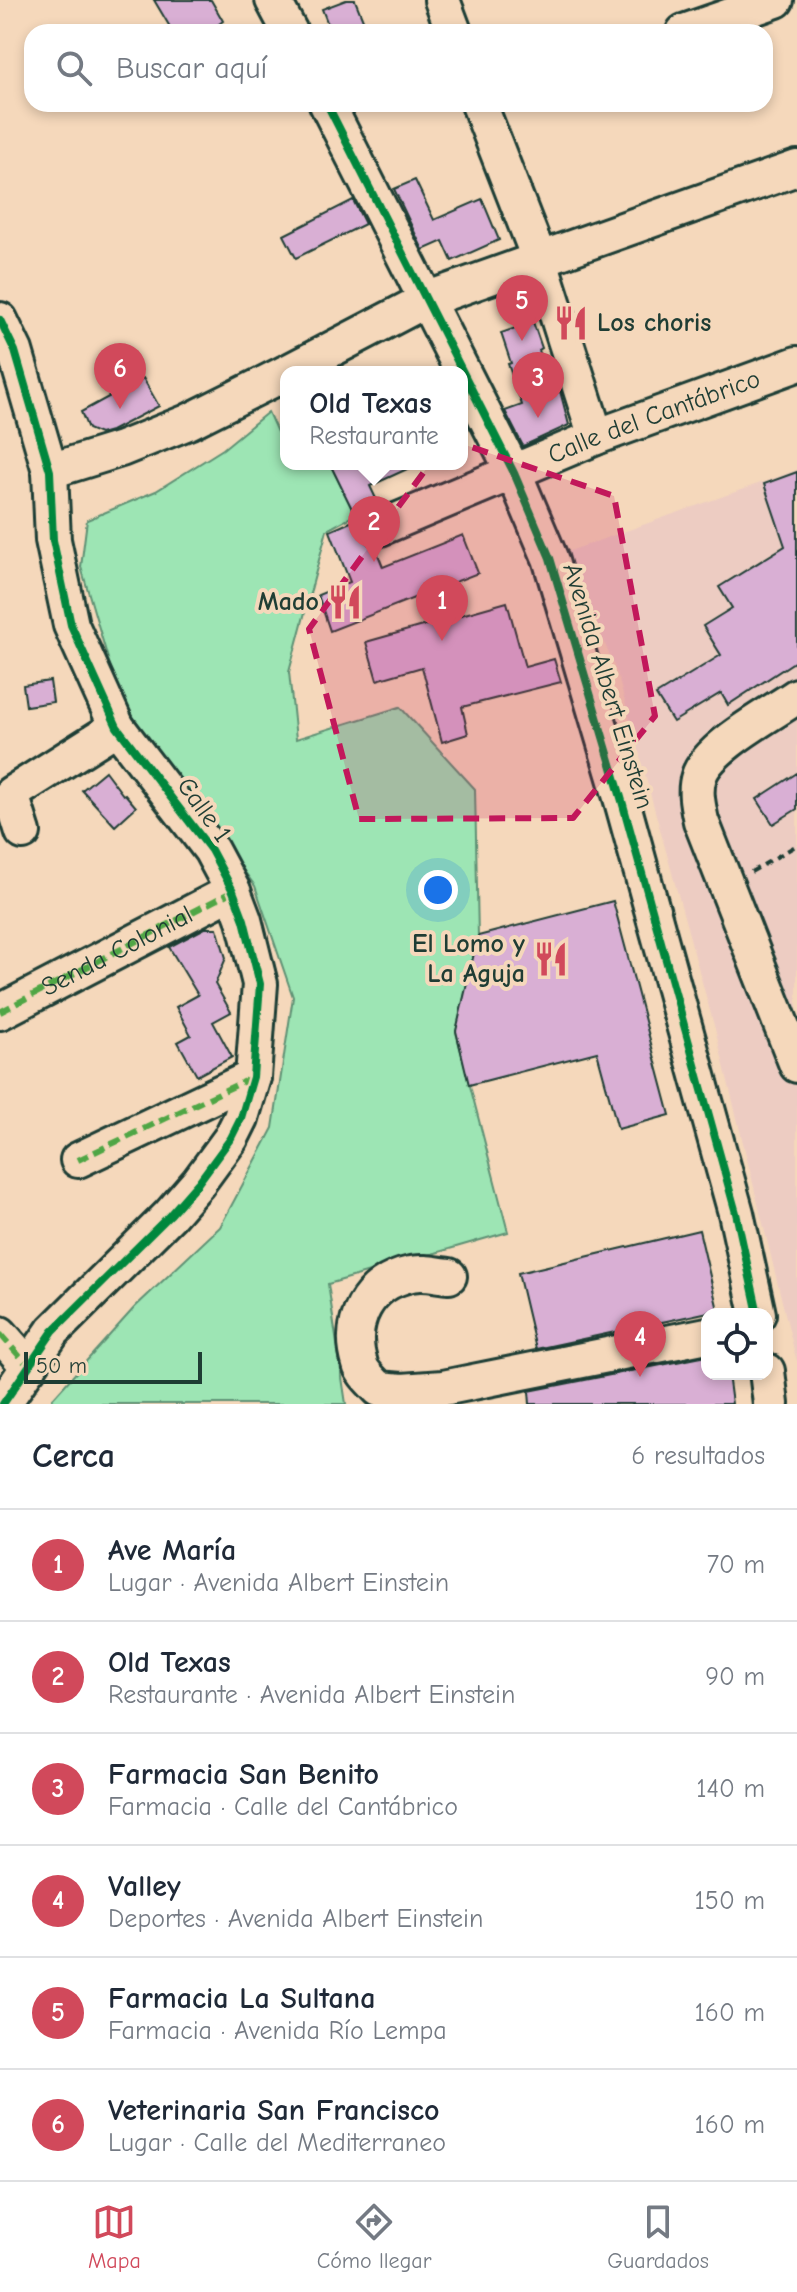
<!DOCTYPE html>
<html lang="es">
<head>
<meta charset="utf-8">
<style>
  :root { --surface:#fff; --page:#f2f2f3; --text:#1f2937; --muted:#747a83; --line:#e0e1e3; --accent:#d1495b }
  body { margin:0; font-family:"Comic Neue",sans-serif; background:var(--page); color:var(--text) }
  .controls { position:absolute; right:24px; bottom:24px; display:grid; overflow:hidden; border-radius:16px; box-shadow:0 4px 12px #0003 }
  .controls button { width:72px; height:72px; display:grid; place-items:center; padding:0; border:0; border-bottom:2px solid var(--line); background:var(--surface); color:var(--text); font:40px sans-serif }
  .scale { position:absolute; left:24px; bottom:20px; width:178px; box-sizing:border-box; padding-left:8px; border:4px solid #1f3d34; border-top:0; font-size:22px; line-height:28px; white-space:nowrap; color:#1f3d34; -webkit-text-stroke:6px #f5d8bb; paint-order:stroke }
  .you { position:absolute; left:438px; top:890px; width:28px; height:28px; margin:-20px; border:6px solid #fff; border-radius:50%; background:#1a73e8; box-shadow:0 0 0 12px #1a73e833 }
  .badge { display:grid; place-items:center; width:52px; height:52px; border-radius:50%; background:var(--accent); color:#fff; font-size:26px; font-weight:700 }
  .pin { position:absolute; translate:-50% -66px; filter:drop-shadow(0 2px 4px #0008) }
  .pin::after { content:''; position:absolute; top:42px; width:28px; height:24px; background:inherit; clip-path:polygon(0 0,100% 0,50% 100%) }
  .popup { position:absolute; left:280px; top:366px; width:188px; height:104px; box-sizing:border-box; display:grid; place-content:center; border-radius:16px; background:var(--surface); filter:drop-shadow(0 2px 6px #0005); font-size:26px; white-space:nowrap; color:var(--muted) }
  .popup b { font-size:30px; color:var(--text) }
  .popup::after { content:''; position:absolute; left:50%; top:100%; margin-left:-16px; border:16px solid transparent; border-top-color:var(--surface) }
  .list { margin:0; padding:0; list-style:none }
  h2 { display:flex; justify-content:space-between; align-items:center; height:104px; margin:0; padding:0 32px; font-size:34px }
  h2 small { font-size:26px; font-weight:400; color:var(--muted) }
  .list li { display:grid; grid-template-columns:52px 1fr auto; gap:24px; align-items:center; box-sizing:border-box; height:112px; padding:0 32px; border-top:2px solid var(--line) }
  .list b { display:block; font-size:30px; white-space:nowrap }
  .list p { margin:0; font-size:26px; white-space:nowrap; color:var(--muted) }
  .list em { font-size:26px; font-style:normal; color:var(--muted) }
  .icon { flex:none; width:44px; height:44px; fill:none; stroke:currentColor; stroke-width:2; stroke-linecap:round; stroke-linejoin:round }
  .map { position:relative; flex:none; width:797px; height:1404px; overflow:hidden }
  .search { position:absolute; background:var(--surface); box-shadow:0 4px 12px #0003; left:24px; right:24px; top:24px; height:88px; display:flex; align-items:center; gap:20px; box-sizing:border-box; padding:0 28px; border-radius:24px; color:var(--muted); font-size:30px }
  .sheet { height:776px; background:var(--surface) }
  nav { display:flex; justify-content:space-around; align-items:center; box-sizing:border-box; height:112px; border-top:2px solid var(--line); background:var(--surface); font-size:22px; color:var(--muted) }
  nav a { display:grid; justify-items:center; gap:4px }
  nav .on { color:var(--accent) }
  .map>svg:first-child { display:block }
</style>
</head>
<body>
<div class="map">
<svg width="797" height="1404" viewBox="0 0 797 1404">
  <rect width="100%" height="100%" fill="#f5d8bb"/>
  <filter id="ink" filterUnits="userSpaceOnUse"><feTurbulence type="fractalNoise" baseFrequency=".0125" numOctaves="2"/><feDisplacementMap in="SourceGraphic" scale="16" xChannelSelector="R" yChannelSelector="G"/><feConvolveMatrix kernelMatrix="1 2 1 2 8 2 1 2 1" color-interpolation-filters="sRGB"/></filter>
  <g filter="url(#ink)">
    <path fill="#edccc2" d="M797 470V1362L715 1029 617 673 567 552Z"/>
    <path fill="#9de5b4" stroke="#5e9174" stroke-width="2" d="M268 412 277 432 286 429V464H330L355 515 327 530 289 672 296 739 400 707 475 789 478 937 456 1032 508 1232 328 1284 346 1404H51L53 1398 135 1307 220 1227 273 1128 293 997 255 886 138 728 113 676 81 567 87 520 156 491 223 449Z"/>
    <path fill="#d9afd4" stroke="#1f3d34" stroke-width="2" d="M154 0H211L223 21 208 32H173Z
      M346 0H355L368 32H331L322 9Z
      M415 180 434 220 482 199 499 240 452 261 443 241 423 250 394 189Z
      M353 200 365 224 296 258 284 235Z
      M533 322 542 348 539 350 553 394 560 391 569 425 523 446 505 411 522 405 508 364 511 363 501 333Z
      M143 378 159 406 111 431 100 434 88 429 81 412Z
      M330 464H418L370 486 379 505 355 515Z
      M797 472V660L728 705 721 693 673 722 656 695 721 655 703 626 732 608 719 587 785 546 764 484Z
      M362 517V536L375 547 383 567 463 535 478 573 330 631 318 595 350 582 330 531Z
      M507 602 525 667 554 659 561 682 462 707 468 734 442 742 422 667 377 680 366 642Z
      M50 681 53 702 26 706 23 685Z
      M105 771 123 795 125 794 136 807 115 826 82 790Z
      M797 773V809L773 824 757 799Z
      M613 901 670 1115 618 1129 597 1052 469 1085 456 1031 478 936Z
      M205 928H217L226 958 215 984 231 1012 213 1022 232 1057 197 1076 178 1042 191 1035 176 1007 198 995 169 947Z
      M699 1230 718 1310 536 1349 518 1273Z
      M707 1356V1374H728L732 1404H530L529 1391Z"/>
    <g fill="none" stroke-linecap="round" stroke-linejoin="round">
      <g stroke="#1f3d34" stroke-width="40">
        <g id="minor">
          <path d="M273 0 290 32"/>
          <path d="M442 0 454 32"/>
          <path d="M684 32 776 0"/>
          <path d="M327 104 514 473 550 558 622 801 736 1213 758 1314"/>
          <path d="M479 104 539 258 596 437"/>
          <path d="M0 320 15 351 50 471 53 540 71 625 117 727 211 850 233 891 244 920 260 984 253 1077 241 1118 231 1138 198 1183 170 1215 53 1331 3 1404"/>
          <path d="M288 372 428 299 797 168"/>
          <path d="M50 471 121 449 188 422 286 373"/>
          <path id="s1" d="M380 528 596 437 797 364"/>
          <path d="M797 696C771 714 708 747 699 776 694 791 698 806 701 821L797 1065"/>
          <path d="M23 832 11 794 117 727"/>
          <path d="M0 1012 233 891"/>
          <path d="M78 1160 253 1077"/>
          <path d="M449 1276C437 1275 423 1271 411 1274 367 1283 347 1322 360 1364 362 1373 373 1382 379 1389L402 1391 443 1388 707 1335"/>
          <path d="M0 1334 29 1367"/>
          <path d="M767 1371 771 1404"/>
        </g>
      </g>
      <path stroke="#1f3d34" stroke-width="4" stroke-dasharray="8 6" stroke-linecap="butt" d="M751 872 797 845"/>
      <use href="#minor" stroke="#f5d8bb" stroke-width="34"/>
      <g stroke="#4fa644" stroke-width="6" stroke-dasharray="12 6" stroke-linecap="butt">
        <path id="s2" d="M0 1012 233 891"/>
        <path d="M78 1160 253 1077"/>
        <path d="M0 1334 29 1367"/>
      </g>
      <g stroke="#f5d8bb" stroke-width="13">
        <path id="cycleway" d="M327 104 514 473 550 558 622 801 736 1213 758 1314
          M0 320 15 351 50 471 53 540 71 625 117 727 211 850 233 891 244 920 260 984 253 1077 241 1118 231 1138 198 1183 170 1215 53 1331 3 1404"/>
      </g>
      <use href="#cycleway" stroke="#00873e" stroke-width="8"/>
    </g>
  </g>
  <path fill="#c2185b" fill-opacity="0.2" stroke="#c2185b" stroke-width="6" stroke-dasharray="16 10" stroke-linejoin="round" d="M448 439 614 496 655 716 573 818 359 819 309 629Z"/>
  <defs>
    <g id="restaurant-bare" transform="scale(2.76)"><path d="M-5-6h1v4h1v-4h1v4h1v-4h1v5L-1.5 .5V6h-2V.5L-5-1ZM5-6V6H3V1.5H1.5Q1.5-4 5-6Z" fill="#d1495b" stroke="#f5d8bb" stroke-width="2.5" paint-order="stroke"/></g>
  </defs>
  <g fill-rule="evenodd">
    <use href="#restaurant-bare" x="571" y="323"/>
    <use href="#restaurant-bare" x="345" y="602"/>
    <use href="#restaurant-bare" x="551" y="959"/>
  </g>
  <g text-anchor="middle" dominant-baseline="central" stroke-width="8" stroke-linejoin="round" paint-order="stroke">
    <g font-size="26" font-weight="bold" fill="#1f3d34" stroke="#f5d8bb" text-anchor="end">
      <text x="597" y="323" text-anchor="start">Los choris</text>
      <text x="319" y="602">Mado</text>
      <text x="525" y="944">El Lomo y<tspan x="525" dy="30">La Aguja</tspan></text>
    </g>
    <g font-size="26" fill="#1f3d34" stroke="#f5d8bb">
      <text stroke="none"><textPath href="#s1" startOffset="296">Calle del Cantábrico</textPath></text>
      <text transform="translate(608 686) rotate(73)">Avenida Albert Einstein</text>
      <text transform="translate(204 810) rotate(54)">Calle 1</text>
      <text stroke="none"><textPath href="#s2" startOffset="132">Senda Colonial</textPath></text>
    </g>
  </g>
</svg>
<div class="controls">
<button><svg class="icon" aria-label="locate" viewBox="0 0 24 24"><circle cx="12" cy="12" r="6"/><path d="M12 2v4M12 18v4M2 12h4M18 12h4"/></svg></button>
</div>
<div class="scale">50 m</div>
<div class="you"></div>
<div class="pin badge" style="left:442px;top:641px">1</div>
<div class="pin badge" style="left:374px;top:562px">2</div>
<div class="popup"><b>Old Texas</b>Restaurante</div>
<div class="pin badge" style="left:538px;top:418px">3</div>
<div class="pin badge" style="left:640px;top:1377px">4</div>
<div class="pin badge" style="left:522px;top:341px">5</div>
<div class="pin badge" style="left:120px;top:409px">6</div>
<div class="search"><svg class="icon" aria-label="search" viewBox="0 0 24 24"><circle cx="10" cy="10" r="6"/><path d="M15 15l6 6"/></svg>Buscar aquí</div>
</div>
<section class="sheet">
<h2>Cerca<small>6 resultados</small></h2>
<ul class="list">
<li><span class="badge">1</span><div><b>Ave María</b><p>Lugar · Avenida Albert Einstein</p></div><em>70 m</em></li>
<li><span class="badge">2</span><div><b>Old Texas</b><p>Restaurante · Avenida Albert Einstein</p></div><em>90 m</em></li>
<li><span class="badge">3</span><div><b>Farmacia San Benito</b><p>Farmacia · Calle del Cantábrico</p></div><em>140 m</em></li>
<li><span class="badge">4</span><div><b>Valley</b><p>Deportes · Avenida Albert Einstein</p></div><em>150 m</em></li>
<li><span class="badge">5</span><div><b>Farmacia La Sultana</b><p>Farmacia · Avenida Río Lempa</p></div><em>160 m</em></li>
<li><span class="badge">6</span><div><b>Veterinaria San Francisco</b><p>Lugar · Calle del Mediterraneo</p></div><em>160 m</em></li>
</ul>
</section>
<nav>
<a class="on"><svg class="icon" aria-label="map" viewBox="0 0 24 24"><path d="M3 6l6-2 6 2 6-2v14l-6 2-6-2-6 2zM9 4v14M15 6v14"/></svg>Mapa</a>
<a><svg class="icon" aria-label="directions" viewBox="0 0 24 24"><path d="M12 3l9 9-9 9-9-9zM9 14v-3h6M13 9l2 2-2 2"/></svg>Cómo llegar</a>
<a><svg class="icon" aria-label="saved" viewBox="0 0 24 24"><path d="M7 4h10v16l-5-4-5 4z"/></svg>Guardados</a>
</nav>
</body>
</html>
